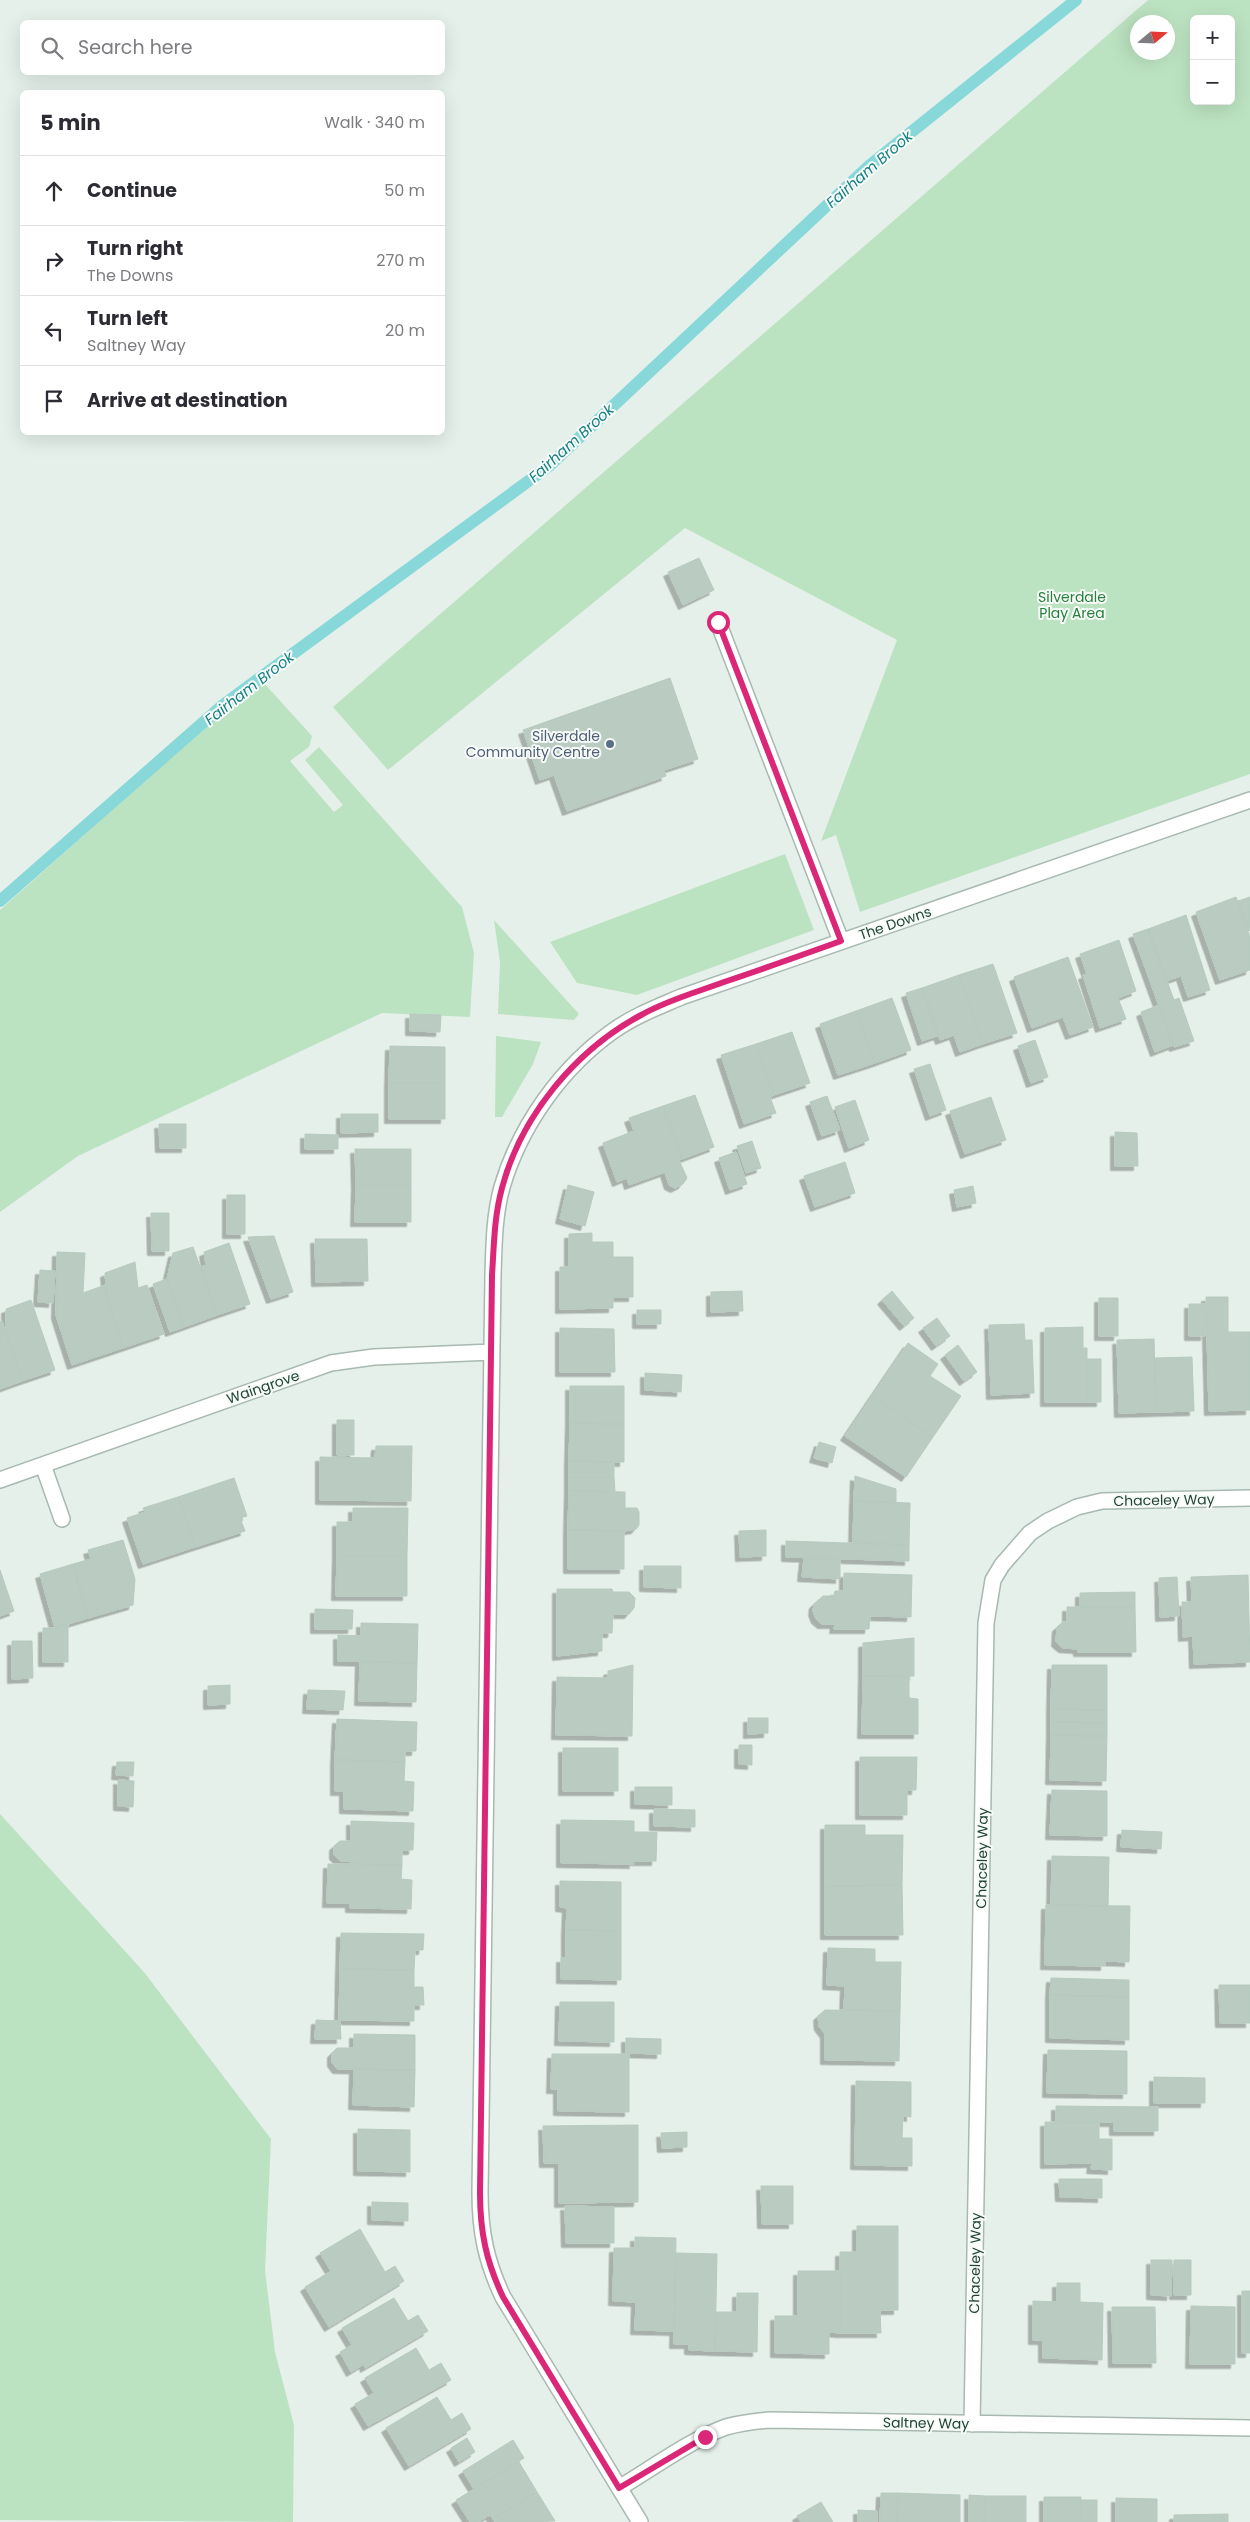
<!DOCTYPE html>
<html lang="en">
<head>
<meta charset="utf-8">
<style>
  :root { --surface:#fff; --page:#f7f7f7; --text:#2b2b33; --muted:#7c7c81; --line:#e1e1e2 }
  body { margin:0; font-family:Poppins,sans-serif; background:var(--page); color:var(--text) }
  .controls { position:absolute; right:15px; top:15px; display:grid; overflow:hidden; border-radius:8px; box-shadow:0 5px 20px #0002 }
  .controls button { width:45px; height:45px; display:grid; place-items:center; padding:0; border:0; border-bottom:1px solid var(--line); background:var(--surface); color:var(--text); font:25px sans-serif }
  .compass { position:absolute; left:1130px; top:15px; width:45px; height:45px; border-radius:50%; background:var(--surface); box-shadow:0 5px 20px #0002; rotate:71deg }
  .stop { position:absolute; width:15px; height:15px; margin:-11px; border:4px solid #db2777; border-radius:50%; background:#fff }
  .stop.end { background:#db2777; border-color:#fff; box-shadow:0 1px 5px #0008 }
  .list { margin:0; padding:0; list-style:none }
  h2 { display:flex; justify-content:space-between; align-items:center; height:65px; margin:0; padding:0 20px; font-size:21px }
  h2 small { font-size:16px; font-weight:400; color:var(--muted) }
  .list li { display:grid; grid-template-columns:32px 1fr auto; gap:15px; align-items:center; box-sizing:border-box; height:70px; padding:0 20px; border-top:1px solid var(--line) }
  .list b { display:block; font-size:19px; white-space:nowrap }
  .list p { margin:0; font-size:16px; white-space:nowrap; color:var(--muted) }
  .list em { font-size:16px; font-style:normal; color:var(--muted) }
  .icon { flex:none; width:28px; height:28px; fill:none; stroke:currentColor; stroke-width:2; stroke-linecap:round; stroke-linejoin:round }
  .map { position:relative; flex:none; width:1250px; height:2522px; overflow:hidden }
  .search { position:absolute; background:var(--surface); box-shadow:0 5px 20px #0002; left:20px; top:20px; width:425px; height:55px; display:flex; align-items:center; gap:12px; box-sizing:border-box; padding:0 18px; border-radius:8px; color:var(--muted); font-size:19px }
  .panel { position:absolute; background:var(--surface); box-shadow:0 5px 20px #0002; left:20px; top:90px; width:425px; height:345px; border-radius:8px }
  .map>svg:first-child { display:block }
</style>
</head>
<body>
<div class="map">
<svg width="1250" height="2522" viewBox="0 0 1250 2522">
  <defs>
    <filter id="shadow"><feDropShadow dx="-4.5" dy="4.5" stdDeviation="0" flood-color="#0004"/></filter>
  </defs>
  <rect width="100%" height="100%" fill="#e5f0ea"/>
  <path fill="#bce3c1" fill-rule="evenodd" d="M1148 0H1250V774L860 912 836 835 821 841 897 640 685 528 388 770 333 707ZM1194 19H1231V101H1194ZM1138 22H1168V52H1138Z
    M263 682 312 736 309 747 290 761 334 812 343 805 305 760 319 747 462 907 474 953 470 1017 382 1013 78 1156 0 1212V910L213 720Z
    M785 854 814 930 637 995 577 983 550 942Z
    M494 920 579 1014 574 1020 498 1014 500 962Z
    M496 1036 541 1042 533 1064 502 1117H495Z
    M0 1814 144 1972 271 2139 265 2270 275 2352 294 2425 293 2522 0 2520Z"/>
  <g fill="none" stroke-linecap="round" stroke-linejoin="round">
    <path stroke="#88d8da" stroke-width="12" d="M0 901 223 705 549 466 869 166 1076 0"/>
  </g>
  <path fill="#bacbc2" stroke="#b7cabf" filter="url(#shadow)" d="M699 558 714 590 683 605 668 572Z
    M670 678 698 759 664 770 666 776 567 811 554 775 540 780 523 730Z
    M1236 897 1250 937V970L1220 980 1196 912Z
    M1250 897V930L1248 931 1238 901Z
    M1186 915 1210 990 1188 997 1181 976 1166 981 1148 929Z
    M1148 929 1174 1000 1179 998 1194 1041 1174 1047 1133 934Z
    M1119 940 1136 991 1118 998 1126 1019 1100 1028 1083 975 1087 974 1080 954Z
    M1068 957 1093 1027 1070 1035 1063 1017 1032 1028 1014 977Z
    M993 964 1017 1033 982 1044 959 975Z
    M959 975 982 1044 960 1052 954 1035 940 1040 922 988Z
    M922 988 939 1035 922 1041 906 993Z
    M892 998 911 1050 875 1063 856 1011Z
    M1159 1005 1173 1045 1155 1052 1141 1012Z
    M856 1011 875 1063 838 1075 820 1024Z
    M410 1014 441 1015 440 1032 410 1031Z
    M792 1032 810 1083 774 1095 756 1044Z
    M1035 1040 1048 1077 1031 1083 1018 1046Z
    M756 1044 774 1095 770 1097 776 1113 744 1124 721 1055Z
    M390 1046 445 1047V1083H389Z
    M930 1064 946 1110 930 1116 914 1069Z
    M389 1083H445V1119H389Z
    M695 1095 714 1147 682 1159 663 1106Z
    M827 1096 840 1130 822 1136 810 1102Z
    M991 1097 1006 1140 965 1154 950 1111Z
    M855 1100 869 1140 849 1148 835 1107Z
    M663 1106 682 1159 679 1160 687 1178 683 1184 675 1188 669 1185 665 1172 629 1185 627 1178 617 1182 603 1143 634 1131 629 1118Z
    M341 1114H378V1132L341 1133Z
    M159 1124H186V1148H160Z
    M1115 1132 1137 1133 1138 1166H1115Z
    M305 1134 338 1135V1149H305Z
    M752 1141 761 1168 746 1173 737 1146Z
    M355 1149H411V1185H356Z
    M736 1152 747 1184 730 1190 719 1158Z
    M845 1162 855 1193 815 1207 804 1176Z
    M356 1185H411V1222H355Z
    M568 1185 594 1192 585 1226 560 1219Z
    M973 1186 976 1203 957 1207 954 1190Z
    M227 1195H245V1234H227Z
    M151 1213H169V1251H152Z
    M592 1233V1242H613V1257H633V1297H613V1308L560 1309V1267H569V1234Z
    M274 1236 293 1292 271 1299 248 1237Z
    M315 1239H367L368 1281 316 1282Z
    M229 1243 250 1304 217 1315 200 1267 206 1265 204 1252Z
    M193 1247 217 1315 184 1327 167 1279 173 1253Z
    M57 1252 85 1253 83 1293 105 1285 107 1298 123 1348 72 1365 56 1315Z
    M135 1262 138 1288 147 1285 164 1334 123 1348 107 1298 105 1273Z
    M40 1270 55 1271 53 1303 38 1302Z
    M167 1279 184 1327 170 1332 153 1284Z
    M742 1291 743 1311 711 1312V1292Z
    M892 1291 914 1318 904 1326 882 1300Z
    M1206 1297H1228V1332H1250V1410L1209 1411Z
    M1099 1298H1118V1336H1099Z
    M31 1300 55 1370 22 1381 6 1332V1309Z
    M1189 1304H1205V1336H1189Z
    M637 1310H661V1324H637Z
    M937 1318 950 1336 936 1346 923 1328Z
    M2 1321 22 1381 0 1389V1322Z
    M1024 1324 1025 1340H1032L1034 1393 991 1395 989 1325Z
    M1083 1327V1348H1087V1402H1045V1328Z
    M560 1328 614 1329 615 1372H560Z
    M1154 1339 1156 1412 1119 1413 1117 1340Z
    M908 1343 938 1364 930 1376 961 1396 933 1437 872 1396Z
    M958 1345 977 1372 964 1381 945 1355Z
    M1192 1357 1194 1411 1156 1412 1155 1358Z
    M1087 1359H1101V1402H1087Z
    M645 1373 682 1375 681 1392 645 1390Z
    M570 1386H624V1424L570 1423Z
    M872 1396 933 1437 906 1477 845 1436Z
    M337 1420H354V1455H337Z
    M570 1423 624 1424V1462L569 1461Z
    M819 1442 836 1447 832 1463 814 1458Z
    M376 1446H412L411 1501 320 1500V1457L375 1458Z
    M569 1461 614 1462V1477H569Z
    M855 1476 896 1489V1502L854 1501Z
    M569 1477H614L615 1491H569Z
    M234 1478 247 1516 240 1518 245 1531 195 1547 178 1497Z
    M569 1491 625 1492V1508H637L639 1512V1525L636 1529 624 1531 568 1530Z
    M178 1497 195 1547 143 1564 127 1518 145 1512 143 1508Z
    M854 1501 910 1503 909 1545 853 1542Z
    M353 1508H408L407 1556H337V1522H353Z
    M568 1530 624 1531V1569H568Z
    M766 1530V1556L740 1557 739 1531Z
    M123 1540 135 1579 133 1605 88 1618 73 1564 91 1559 88 1550Z
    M786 1541 909 1545V1561L786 1557Z
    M337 1556H407V1596H336Z
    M804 1558 840 1560V1579L802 1577Z
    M73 1564 88 1618 55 1628 40 1574Z
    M644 1566H681V1588L644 1587Z
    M0 1570 14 1611 0 1616Z
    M844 1573 912 1575 911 1617 870 1616 869 1629H834L835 1624H822L816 1619 813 1611 814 1604 823 1596H834L835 1591H844Z
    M1248 1575 1250 1662 1194 1664 1193 1636 1183 1637 1182 1602H1192L1191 1577Z
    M1177 1577 1179 1616 1160 1617 1159 1578Z
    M557 1589H612L613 1592H629L635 1598 634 1608 629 1614H613L612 1633H602V1651L557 1656Z
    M1135 1592V1607H1080V1593Z
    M1067 1607H1135L1136 1652H1078V1649L1063 1648 1056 1642 1057 1627 1063 1622H1067Z
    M315 1609 353 1610 352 1629H315Z
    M361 1623 418 1624 417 1663 338 1661V1635L361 1636Z
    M68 1624V1662H43V1628H55Z
    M914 1638V1676H863V1643Z
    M12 1641H32L33 1678 12 1679Z
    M360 1661 417 1663 416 1702 359 1701Z
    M633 1665 632 1736 556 1735 557 1677 608 1678V1671Z
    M1052 1665H1107V1710L1051 1709Z
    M863 1676 909 1677V1698L918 1699V1734H862Z
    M230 1685V1704L208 1705V1686Z
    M308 1690 345 1691 343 1710 307 1709Z
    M1051 1709 1107 1710V1723L1051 1722Z
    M748 1718H768V1733L748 1734Z
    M337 1719 417 1722 416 1751H405V1762L335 1760Z
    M1051 1722 1107 1723V1736L1051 1735Z
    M1051 1735 1107 1736 1106 1781 1050 1780Z
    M739 1745H752V1765L739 1764Z
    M563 1748H618V1791H563Z
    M860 1757H917L916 1790H907V1815H860Z
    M335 1760 405 1762 404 1781 414 1782 413 1811 344 1809V1791H335Z
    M117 1762H134L133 1776 116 1775Z
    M118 1780 134 1781 133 1807 118 1806Z
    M635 1787H672V1805L635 1804Z
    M1052 1790 1107 1791V1836L1050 1835Z
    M654 1809 695 1810V1827L654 1826Z
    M561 1820 634 1821V1832H657L656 1861H633L634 1864 561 1863Z
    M351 1821 414 1823 413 1850H402V1865L351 1864V1861H340L334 1855V1846L340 1841H351Z
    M825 1825H865V1835H903L902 1885 825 1886Z
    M1122 1830 1162 1832 1161 1849 1121 1847Z
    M1052 1856 1109 1857 1108 1906 1051 1905Z
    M328 1864 402 1865 401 1879 412 1880 411 1909 350 1908V1903H327Z
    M560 1881 621 1882V1931L566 1930 567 1908 560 1907Z
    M902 1885 903 1935H825V1886Z
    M1046 1905 1130 1906 1129 1962 1105 1961V1966L1045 1965Z
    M566 1930 621 1931V1980L561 1979V1958H566Z
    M341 1933 424 1934 423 1950H415L414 1970 340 1969Z
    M828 1948 875 1949V1962H901L900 2011 844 2010 845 1986 827 1985Z
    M340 1969 414 1970V1987H423L424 2005H414V2021L339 2020Z
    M1051 1978 1129 1980V1997L1050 1995Z
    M1219 1985H1250V2023H1220Z
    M1050 1995 1129 1997V2040L1050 2038Z
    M560 2002H614V2042L559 2041Z
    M825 2010 900 2011 899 2061 825 2060V2034L819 2026 818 2016Z
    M316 2020 340 2021 341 2039H315Z
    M354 2034 415 2035V2070L337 2069 332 2062V2053L337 2048H354Z
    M626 2038 661 2039V2054L626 2053Z
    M1048 2050 1127 2051V2094L1047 2093Z
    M552 2054H629V2112L558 2111V2089H551Z
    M354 2069 415 2070 414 2107 353 2105Z
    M1154 2077 1205 2078V2103H1154Z
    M856 2081 911 2082V2117L903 2116 902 2138H912V2166L855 2165Z
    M1056 2106 1158 2107V2131H1114V2122H1056Z
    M1045 2122H1099V2139H1112V2170L1091 2169 1092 2163 1045 2164Z
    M638 2125V2202L559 2203V2163H544L543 2126Z
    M358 2129 410 2130V2172L358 2171Z
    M687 2132V2147L662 2148 661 2133Z
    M1059 2179H1102V2198L1060 2197Z
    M761 2186H793V2224H762Z
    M372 2202 408 2203V2221L372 2220Z
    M565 2206 614 2207V2243H566Z
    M857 2226H898V2310H880L881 2333H840V2252H857Z
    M360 2229 385 2272 395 2266 404 2281 329 2327 305 2287 331 2271 320 2253Z
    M635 2237 676 2238 674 2331 635 2330 636 2302 613 2301 614 2248H635Z
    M676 2253 717 2254 715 2351 689 2350V2344H674Z
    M1151 2260H1172L1171 2296 1151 2295Z
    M1174 2260H1191V2295H1174Z
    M798 2271H840V2333L829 2332V2354L775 2353V2316H798Z
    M1057 2283H1080V2302L1103 2303 1102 2360 1043 2358V2340H1033V2301L1057 2302Z
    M1242 2291H1250V2353H1242Z
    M737 2293H758L757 2352 715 2351 716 2312H737Z
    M394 2298 408 2321 418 2315 428 2331 365 2368 364 2364 351 2372 340 2352 352 2345 342 2328Z
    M1191 2306 1235 2307V2364H1190Z
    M1112 2307H1155L1156 2363H1113Z
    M416 2348 429 2370 441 2363 451 2380 368 2426 355 2404 374 2393 365 2378Z
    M437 2397 451 2420 462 2413 471 2429 409 2466 386 2428Z
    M467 2438 475 2452 459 2462 451 2448Z
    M513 2440 524 2458 474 2489 463 2471Z
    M519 2462 537 2492 493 2519 490 2515 478 2522H470L456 2500Z
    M537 2492 555 2521 495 2522 493 2519Z
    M881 2493H898L897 2522H880Z
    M898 2493 960 2495V2522H897Z
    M969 2495 985 2496 984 2522H969Z
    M985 2496H1026V2522H984Z
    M1044 2497H1081V2522H1044Z
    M1116 2498 1157 2499V2522H1116Z
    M1081 2500H1097V2522H1081Z
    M821 2502 833 2522H801L797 2516Z
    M858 2510 877 2511V2522H858Z
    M1228 2514V2522H1174V2515Z"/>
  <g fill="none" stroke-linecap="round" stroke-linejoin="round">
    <g stroke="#a7b9b0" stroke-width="18">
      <path id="minor" d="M718 622 841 941
        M43 1465 62 1519
        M0 1480 331 1363 374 1357 492 1352
        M972 2424 986 1623 993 1580 1002 1565 1030 1533 1048 1521 1077 1507 1102 1501 1250 1498
        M619 2488C651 2469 692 2439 726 2427 741 2423 756 2421 771 2420L1250 2428
        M640 2522 503 2297C486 2261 480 2232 480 2192L493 1275C494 1245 494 1216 502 1187 520 1126 561 1068 613 1031 634 1016 658 1007 681 997L1250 800"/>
    </g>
    <use href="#minor" stroke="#fff" stroke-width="15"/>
  </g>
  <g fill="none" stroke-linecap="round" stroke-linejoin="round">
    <path stroke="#db2777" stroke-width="6" d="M705 2437 619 2488 503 2297C486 2261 480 2232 480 2192L492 1275C494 1246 494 1217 502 1188 521 1116 576 1049 643 1014 668 1000 697 992 724 982 763 969 802 955 841 941L718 622"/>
  </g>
  <circle fill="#5c6f8a" stroke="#f7fbf8" stroke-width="2" cx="610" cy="744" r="5"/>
  <g text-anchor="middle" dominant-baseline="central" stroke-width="4" stroke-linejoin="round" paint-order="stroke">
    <g font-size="14" fill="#27803d" stroke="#f7fbf8">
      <text x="1072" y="597">Silverdale<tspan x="1072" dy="16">Play Area</tspan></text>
    </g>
    <g font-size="14" fill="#4e5e75" stroke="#f7fbf8" text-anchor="end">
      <text x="600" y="736">Silverdale<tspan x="600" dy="16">Community Centre</tspan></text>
    </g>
    <g font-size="14" fill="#224436" stroke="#f7fbf8">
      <text transform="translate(895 923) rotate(-19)">The Downs</text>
      <text transform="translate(263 1387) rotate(-19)">Waingrove</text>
      <text transform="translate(1164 1500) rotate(-1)">Chaceley Way</text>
      <text transform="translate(982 1858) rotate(-89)">Chaceley Way</text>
      <text transform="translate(975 2263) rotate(-89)">Chaceley Way</text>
      <text transform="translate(926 2423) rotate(1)">Saltney Way</text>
    </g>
    <g font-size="15" font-style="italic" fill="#147f82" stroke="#f7fbf8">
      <text transform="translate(869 169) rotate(-41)">Fairham Brook</text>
      <text transform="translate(571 443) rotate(-42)">Fairham Brook</text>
      <text transform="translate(249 688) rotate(-38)">Fairham Brook</text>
    </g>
  </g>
</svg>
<div class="controls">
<button>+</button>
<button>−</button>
</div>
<svg class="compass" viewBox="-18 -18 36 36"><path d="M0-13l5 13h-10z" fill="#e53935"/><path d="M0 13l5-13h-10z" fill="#7c7c81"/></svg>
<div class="stop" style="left:718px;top:622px"></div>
<div class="stop end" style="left:705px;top:2437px"></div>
<div class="search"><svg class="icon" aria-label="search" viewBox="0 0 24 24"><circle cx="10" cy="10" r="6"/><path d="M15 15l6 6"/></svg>Search here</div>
<section class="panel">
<h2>5 min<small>Walk · 340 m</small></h2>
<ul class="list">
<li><svg class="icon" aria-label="ahead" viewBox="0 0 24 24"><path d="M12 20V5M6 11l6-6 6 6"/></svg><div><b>Continue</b></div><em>50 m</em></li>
<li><svg class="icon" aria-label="right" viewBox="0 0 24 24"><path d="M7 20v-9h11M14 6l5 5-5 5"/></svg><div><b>Turn right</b><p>The Downs</p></div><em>270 m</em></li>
<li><svg class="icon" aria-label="left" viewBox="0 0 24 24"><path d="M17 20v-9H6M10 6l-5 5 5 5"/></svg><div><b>Turn left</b><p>Saltney Way</p></div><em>20 m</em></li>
<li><svg class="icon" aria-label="arrive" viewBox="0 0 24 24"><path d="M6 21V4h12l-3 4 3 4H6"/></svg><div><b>Arrive at destination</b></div></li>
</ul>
</section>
</div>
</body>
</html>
